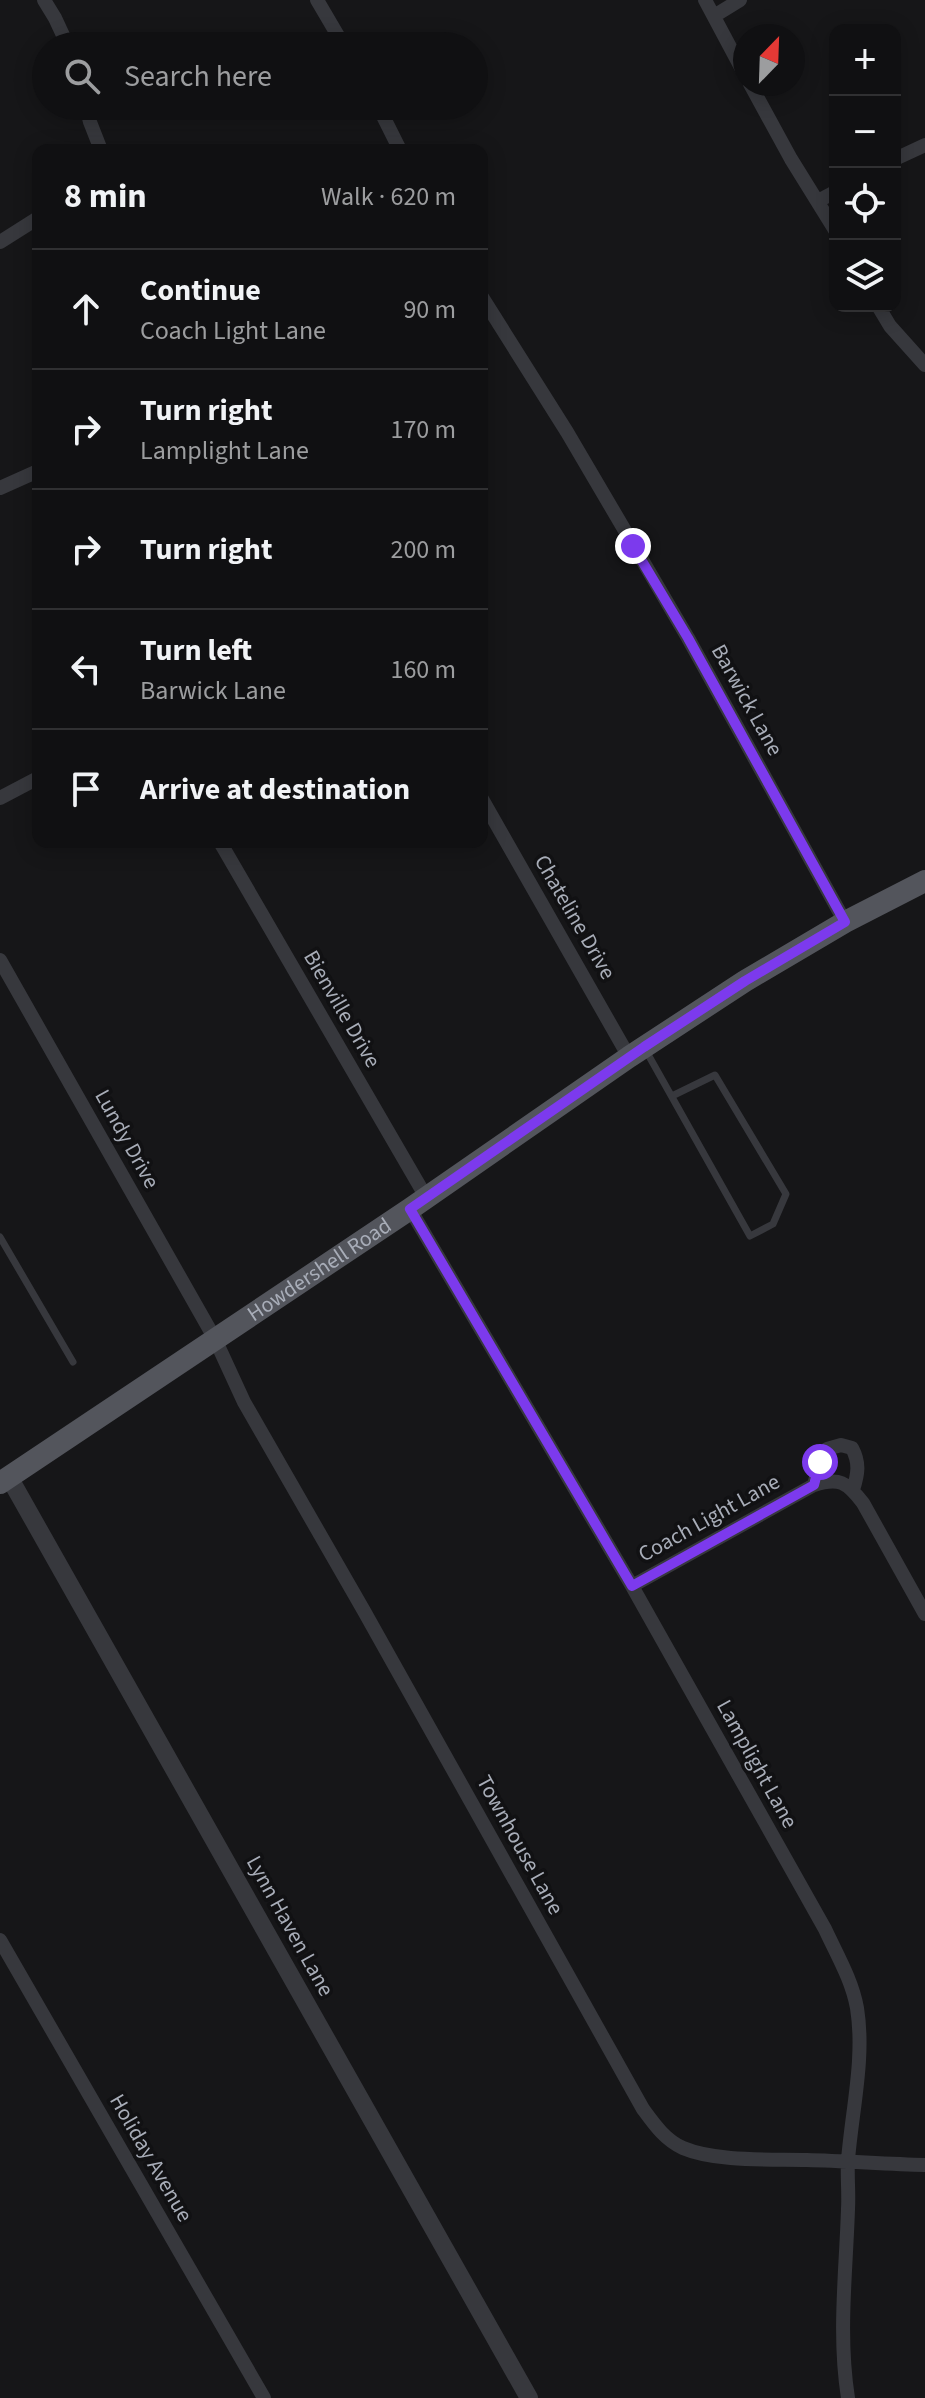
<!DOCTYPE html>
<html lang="en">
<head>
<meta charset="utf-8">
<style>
  :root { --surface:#101012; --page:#1e1e20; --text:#f1f3f6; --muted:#9c9d9f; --line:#303032 }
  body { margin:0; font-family:"Source Sans 3",sans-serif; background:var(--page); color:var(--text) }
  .controls { position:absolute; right:24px; top:24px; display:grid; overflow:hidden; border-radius:16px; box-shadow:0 4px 20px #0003 }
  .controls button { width:72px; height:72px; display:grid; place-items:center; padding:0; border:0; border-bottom:2px solid var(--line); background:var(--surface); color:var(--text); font:40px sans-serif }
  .compass { position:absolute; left:733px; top:24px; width:72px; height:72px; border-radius:50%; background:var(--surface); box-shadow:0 4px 20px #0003; rotate:23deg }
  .stop { position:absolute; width:24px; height:24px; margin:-18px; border:6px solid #7c3aed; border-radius:50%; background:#fff }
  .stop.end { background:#7c3aed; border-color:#fff; box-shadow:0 2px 8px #0008 }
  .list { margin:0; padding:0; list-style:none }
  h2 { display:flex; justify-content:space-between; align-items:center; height:104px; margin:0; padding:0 32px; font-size:34px }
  h2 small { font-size:26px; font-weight:400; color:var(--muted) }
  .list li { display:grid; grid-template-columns:52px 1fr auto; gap:24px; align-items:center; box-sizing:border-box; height:120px; padding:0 32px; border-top:2px solid var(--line) }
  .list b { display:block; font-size:30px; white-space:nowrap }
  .list p { margin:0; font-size:26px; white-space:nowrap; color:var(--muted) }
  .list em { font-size:26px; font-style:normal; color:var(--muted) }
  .icon { flex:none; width:44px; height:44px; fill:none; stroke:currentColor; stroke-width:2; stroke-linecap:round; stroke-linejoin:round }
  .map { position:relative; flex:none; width:925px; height:2398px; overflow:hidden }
  .search { position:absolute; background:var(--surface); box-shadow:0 4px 20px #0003; left:32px; top:32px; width:456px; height:88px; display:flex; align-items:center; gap:20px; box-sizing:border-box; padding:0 28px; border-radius:44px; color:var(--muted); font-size:30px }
  .panel { position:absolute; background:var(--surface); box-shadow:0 4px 20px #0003; left:32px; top:144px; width:456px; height:704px; border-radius:16px }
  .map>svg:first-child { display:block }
</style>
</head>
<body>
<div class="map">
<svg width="925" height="2398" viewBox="0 0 925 2398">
  <rect width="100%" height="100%" fill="#161618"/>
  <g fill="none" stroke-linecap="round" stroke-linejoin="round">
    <path stroke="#37383d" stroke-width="7" d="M645 1049 750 1236 773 1224 786 1194 715 1075 672 1096
      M0 1237 73 1362"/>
    <path stroke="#37383d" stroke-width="14" d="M44 0 55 18 68 46
      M317 0 344 46
      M705 0 745 75
      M714 16 740 0
      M750 84 791 159 835 230
      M86 106 90 122 101 150
      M378 106 400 150
      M895 159 925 145
      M818 201 835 192
      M0 242 38 218
      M482 297 567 432 688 638 845 922
      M878 306 890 326 925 365
      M0 488 38 471
      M0 798 38 778
      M482 799 629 1057
      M220 842 426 1197
      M0 960 215 1339 244 1402 364 1611 643 2109C654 2124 665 2140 683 2148 716 2162 770 2159 807 2160 846 2161 886 2164 925 2165
      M410 1209 632 1586 825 1929C837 1955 852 1980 857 2008 865 2058 852 2110 848 2160 847 2176 849 2193 848 2209 846 2272 838 2335 848 2398
      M814 1485 820 1462 827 1449 841 1445 852 1448C860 1463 858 1474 853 1490
      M632 1586 814 1485C839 1477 847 1482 863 1503L925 1614
      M0 1940 264 2398"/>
    <path stroke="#37383d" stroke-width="18" d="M9 1477 529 2398"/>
    <path stroke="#53555c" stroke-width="22" id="s1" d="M0 1483 410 1209 629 1057 745 981 845 922 925 881"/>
  </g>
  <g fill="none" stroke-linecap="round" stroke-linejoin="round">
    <path stroke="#7c3aed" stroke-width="10" d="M633 546 688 638 845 922 745 981 644 1047 410 1209 632 1586 814 1485 820 1462"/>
  </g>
  <g text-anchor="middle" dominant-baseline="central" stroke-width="7" stroke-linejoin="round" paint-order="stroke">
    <g font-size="22" fill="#a8adb8" stroke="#111113">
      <text transform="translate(747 700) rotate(61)">Barwick Lane</text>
      <text transform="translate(575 917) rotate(60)">Chateline Drive</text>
      <text transform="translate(342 1009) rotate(60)">Bienville Drive</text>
      <text transform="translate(127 1139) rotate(61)">Lundy Drive</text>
      <text stroke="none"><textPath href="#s1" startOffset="384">Howdershell Road</textPath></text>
      <text transform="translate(709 1518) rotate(-29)">Coach Light Lane</text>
      <text transform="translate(757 1764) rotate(61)">Lamplight Lane</text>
      <text transform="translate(520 1845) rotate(61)">Townhouse Lane</text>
      <text transform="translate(290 1926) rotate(61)">Lynn Haven Lane</text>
      <text transform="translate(151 2158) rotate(60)">Holiday Avenue</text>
    </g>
  </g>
</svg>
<div class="controls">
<button>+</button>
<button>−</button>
<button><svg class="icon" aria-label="locate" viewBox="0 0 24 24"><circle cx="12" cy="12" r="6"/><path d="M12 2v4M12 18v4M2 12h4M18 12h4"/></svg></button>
<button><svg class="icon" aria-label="layers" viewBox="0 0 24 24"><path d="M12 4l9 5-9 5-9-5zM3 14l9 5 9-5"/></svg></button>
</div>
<svg class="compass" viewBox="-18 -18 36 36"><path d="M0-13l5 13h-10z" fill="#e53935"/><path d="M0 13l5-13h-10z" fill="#9c9d9f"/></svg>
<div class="stop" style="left:820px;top:1462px"></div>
<div class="stop end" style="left:633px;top:546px"></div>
<div class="search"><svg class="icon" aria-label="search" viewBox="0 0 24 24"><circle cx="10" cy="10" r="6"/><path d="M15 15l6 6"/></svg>Search here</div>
<section class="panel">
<h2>8 min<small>Walk · 620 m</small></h2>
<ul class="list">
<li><svg class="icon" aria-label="ahead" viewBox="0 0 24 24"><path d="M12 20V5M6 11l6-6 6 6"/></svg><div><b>Continue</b><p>Coach Light Lane</p></div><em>90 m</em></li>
<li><svg class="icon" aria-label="right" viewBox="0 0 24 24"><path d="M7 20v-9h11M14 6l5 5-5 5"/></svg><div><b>Turn right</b><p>Lamplight Lane</p></div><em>170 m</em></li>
<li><svg class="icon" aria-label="right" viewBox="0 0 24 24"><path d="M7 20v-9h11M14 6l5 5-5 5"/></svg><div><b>Turn right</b></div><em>200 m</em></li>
<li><svg class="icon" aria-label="left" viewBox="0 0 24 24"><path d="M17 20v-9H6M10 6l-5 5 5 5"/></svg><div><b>Turn left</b><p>Barwick Lane</p></div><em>160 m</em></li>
<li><svg class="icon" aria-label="arrive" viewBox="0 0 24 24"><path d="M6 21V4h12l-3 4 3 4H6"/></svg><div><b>Arrive at destination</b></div></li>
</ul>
</section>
</div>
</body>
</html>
